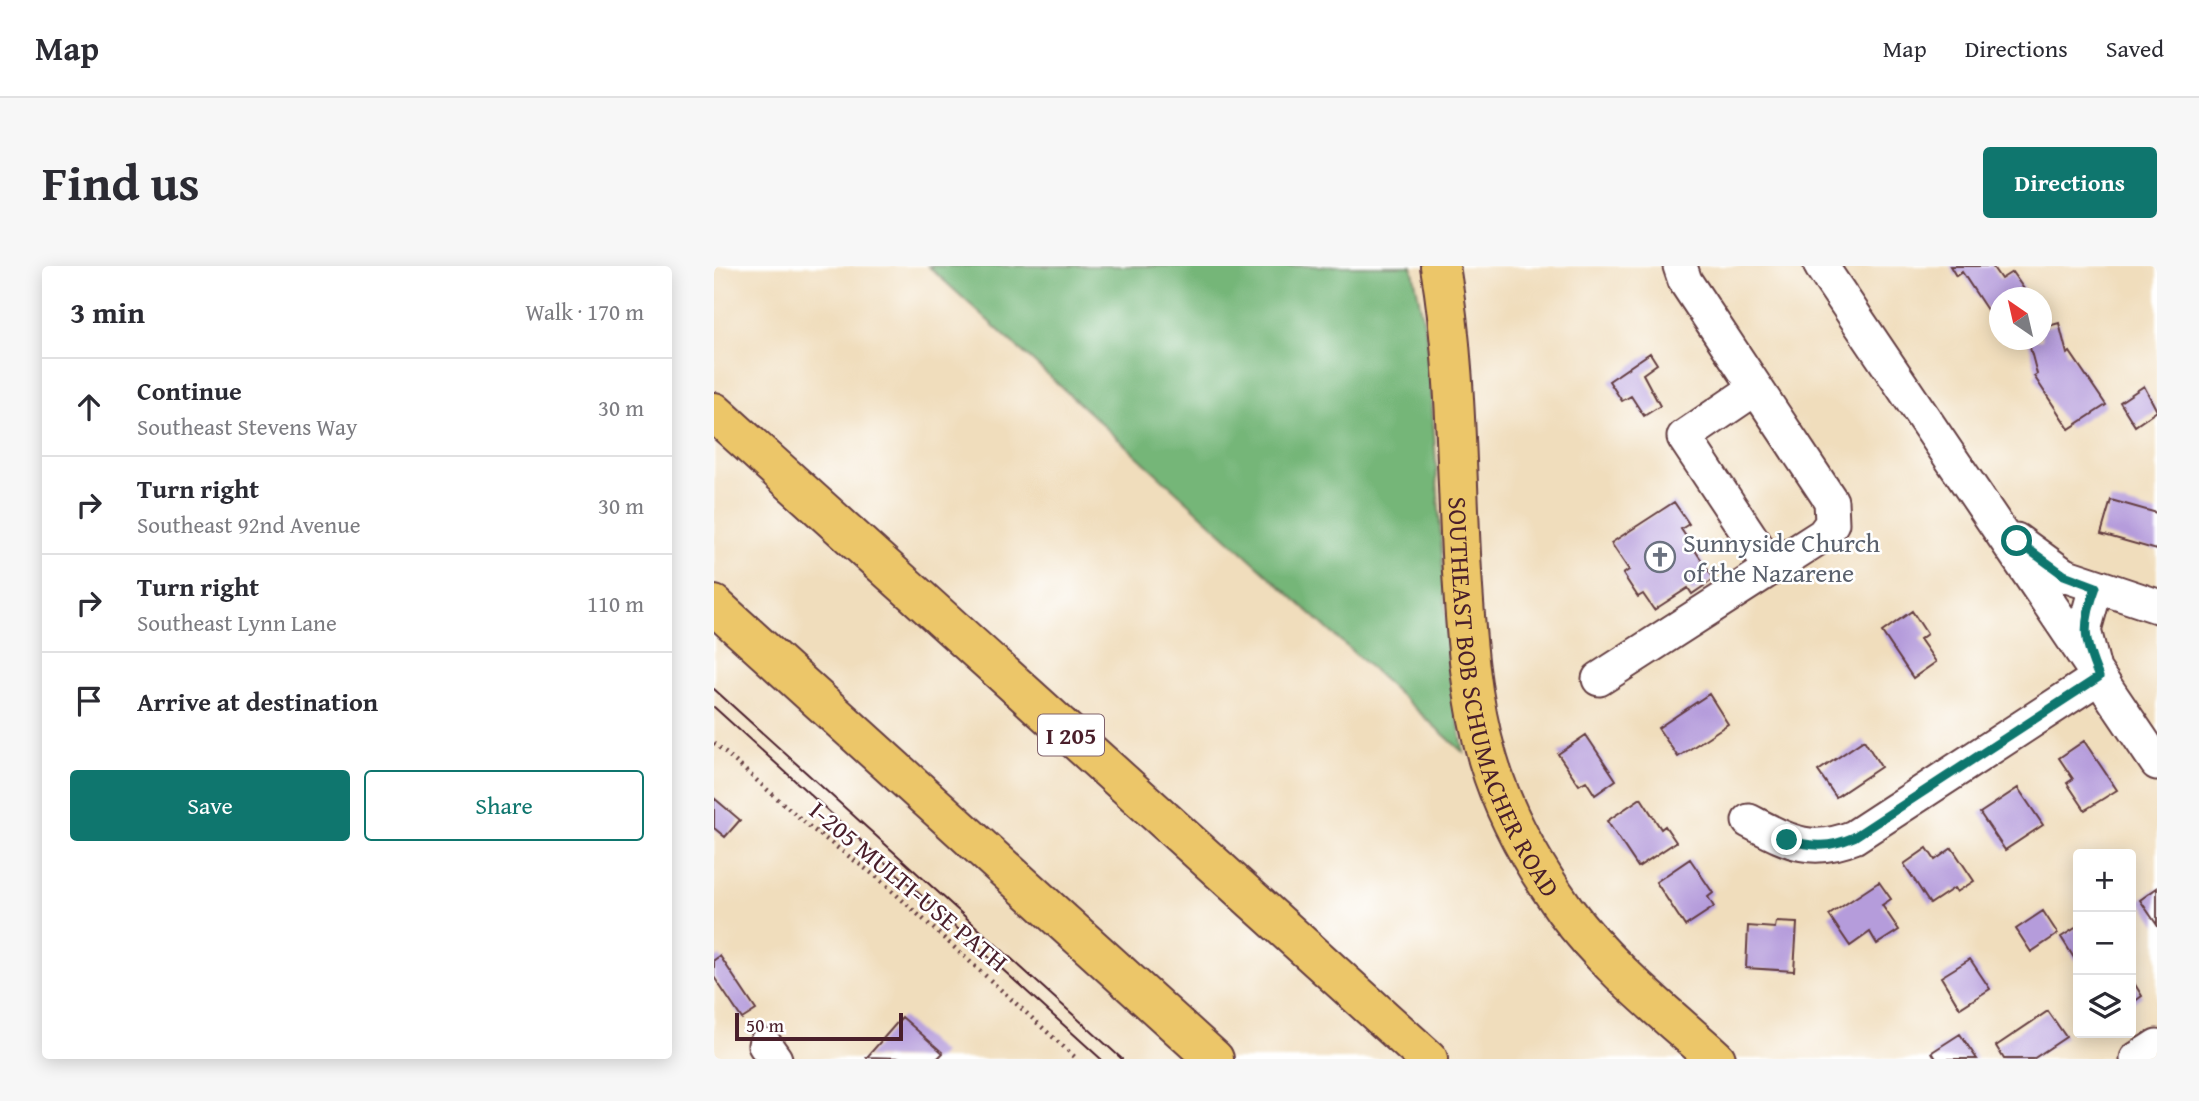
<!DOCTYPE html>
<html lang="en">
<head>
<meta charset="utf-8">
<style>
  :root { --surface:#fff; --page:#f7f7f7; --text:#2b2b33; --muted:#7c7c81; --line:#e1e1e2; --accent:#0f766e }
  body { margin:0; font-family:"Gentium Book Plus",serif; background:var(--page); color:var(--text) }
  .controls { position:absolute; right:21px; bottom:21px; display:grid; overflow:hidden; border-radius:7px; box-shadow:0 4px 18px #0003 }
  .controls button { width:63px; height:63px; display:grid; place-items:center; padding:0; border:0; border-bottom:2px solid var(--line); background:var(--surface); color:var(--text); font:35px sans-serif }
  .compass { position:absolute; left:1275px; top:21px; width:63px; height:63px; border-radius:50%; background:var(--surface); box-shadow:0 4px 18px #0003; rotate:326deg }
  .scale { position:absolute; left:21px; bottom:18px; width:168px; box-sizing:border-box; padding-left:7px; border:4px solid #4a1f2b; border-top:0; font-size:19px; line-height:24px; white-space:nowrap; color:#4a1f2b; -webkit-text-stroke:5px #fff; paint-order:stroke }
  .stop { position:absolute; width:21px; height:21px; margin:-16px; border:5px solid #0f766e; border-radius:50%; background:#fff }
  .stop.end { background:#0f766e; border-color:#fff; box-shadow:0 2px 7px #0008 }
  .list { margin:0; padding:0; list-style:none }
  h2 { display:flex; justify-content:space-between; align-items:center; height:91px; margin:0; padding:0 28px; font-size:30px }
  h2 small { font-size:23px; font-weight:400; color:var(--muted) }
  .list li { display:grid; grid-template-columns:46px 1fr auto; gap:21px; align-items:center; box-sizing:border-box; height:98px; padding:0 28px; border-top:2px solid var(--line) }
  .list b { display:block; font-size:26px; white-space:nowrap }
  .list p { margin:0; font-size:23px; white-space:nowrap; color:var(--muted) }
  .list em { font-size:23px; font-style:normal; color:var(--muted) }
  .actions { display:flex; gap:14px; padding:21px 28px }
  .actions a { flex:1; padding:16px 0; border:2px solid var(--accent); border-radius:7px; text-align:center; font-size:24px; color:var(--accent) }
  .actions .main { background:var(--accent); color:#fff }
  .icon { flex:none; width:38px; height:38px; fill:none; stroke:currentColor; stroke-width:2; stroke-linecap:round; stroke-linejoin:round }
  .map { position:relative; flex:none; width:1443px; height:793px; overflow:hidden; border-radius:7px }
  header { display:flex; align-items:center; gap:42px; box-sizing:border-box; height:98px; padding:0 35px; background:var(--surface); border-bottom:2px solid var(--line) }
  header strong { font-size:33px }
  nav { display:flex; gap:38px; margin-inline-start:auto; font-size:24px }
  .intro { display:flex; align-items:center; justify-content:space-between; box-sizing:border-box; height:168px; padding:0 42px }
  h1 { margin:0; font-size:49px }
  .button { padding:18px 32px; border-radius:7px; background:var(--accent); color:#fff; font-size:24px; font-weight:700 }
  main { display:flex; gap:42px; padding:0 42px }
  aside { flex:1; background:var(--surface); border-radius:7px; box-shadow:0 4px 18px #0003 }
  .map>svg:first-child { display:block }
</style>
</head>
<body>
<header>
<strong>Map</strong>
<nav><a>Map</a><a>Directions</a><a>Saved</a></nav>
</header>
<div class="intro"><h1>Find us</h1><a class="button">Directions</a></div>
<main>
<aside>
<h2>3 min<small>Walk · 170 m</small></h2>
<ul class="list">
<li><svg class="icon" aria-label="ahead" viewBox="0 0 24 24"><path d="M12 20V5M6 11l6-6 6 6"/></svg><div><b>Continue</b><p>Southeast Stevens Way</p></div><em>30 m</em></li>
<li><svg class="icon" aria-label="right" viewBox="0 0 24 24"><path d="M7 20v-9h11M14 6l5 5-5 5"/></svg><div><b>Turn right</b><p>Southeast 92nd Avenue</p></div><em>30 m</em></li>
<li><svg class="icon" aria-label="right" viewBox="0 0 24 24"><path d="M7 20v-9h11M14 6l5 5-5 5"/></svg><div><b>Turn right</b><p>Southeast Lynn Lane</p></div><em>110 m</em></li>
<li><svg class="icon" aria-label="arrive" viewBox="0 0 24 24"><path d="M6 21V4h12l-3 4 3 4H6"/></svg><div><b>Arrive at destination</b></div></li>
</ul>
<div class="actions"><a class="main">Save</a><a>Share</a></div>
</aside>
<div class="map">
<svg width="1443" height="793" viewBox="0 0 1443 793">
  <rect width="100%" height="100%" fill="#fff"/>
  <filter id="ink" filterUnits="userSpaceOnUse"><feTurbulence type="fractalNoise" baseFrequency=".0143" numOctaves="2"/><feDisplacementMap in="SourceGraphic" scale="14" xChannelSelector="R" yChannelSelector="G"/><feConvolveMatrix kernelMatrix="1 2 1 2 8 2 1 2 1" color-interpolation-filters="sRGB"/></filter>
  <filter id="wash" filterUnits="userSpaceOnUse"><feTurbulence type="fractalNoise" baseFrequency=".00686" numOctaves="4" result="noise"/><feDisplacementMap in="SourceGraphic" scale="28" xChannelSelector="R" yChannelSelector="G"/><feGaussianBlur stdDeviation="1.57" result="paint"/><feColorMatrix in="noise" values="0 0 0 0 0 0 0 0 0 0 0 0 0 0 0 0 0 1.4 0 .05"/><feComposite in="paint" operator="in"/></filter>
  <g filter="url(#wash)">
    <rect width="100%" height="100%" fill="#f0ddbc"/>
    <path fill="#75b678" stroke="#606a52" stroke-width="2" d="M214 0H698L714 76 736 412 750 487Z"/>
    <g id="blocks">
      <path fill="#b59cdb" d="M1236 0H1278L1287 13 1298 6 1310 23 1297 32H1286V40L1275 47 1248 6 1242 10Z
        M1345 57 1353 88 1356 86 1392 139 1355 163 1320 110 1323 108 1314 74H1328V62Z
        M936 87 943 98 929 108 946 140 930 150 917 130 908 135 895 115Z
        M1430 120 1443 145 1421 160 1406 136Z
        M1397 234 1443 247V284L1387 268Z
        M960 236 975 258 967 263 1000 313 978 328 974 322 940 344 929 328 924 331 909 308 915 304 897 277Z
        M1198 345 1213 368 1206 373 1222 396 1199 412 1168 366Z
        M995 428 1014 458 964 491 944 462Z
        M872 469 902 514 881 529 872 515 865 519 844 488Z
        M1150 474 1167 501 1122 531 1104 505Z
        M1370 475 1403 524 1371 544 1353 517 1359 513 1345 492Z
        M1304 522 1329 559 1291 584 1266 547Z
        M0 532 26 554 11 571 0 562Z
        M927 532 947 563 951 560 962 576 924 601 893 555Z
        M1213 582 1221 594 1238 582 1260 615 1243 626 1240 622 1216 638 1190 598Z
        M976 593 999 627 994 631 1000 641 971 660 942 616Z
        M1165 616 1177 633 1168 639 1185 664 1163 678 1156 666 1136 680 1115 649Z
        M1443 622V659L1426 634Z
        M1329 645 1344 668 1317 686 1302 663Z
        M1062 656 1083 657 1080 705 1032 702 1034 660 1061 662Z
        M1363 661 1364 694 1362 695 1347 671Z
        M6 690 42 744 28 753 0 711V694Z
        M1256 693 1276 723 1246 742 1227 711Z
        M1417 712 1428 730 1417 738Z
        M1334 745 1352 771 1319 793H1290L1282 780Z
        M188 751 229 787 223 793 153 791Z
        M1246 768 1263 793H1222L1218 786Z"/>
    </g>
  </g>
  <g filter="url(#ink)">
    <use href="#blocks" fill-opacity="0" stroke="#633c41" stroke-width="2"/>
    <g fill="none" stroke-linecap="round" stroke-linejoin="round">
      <g stroke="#633c41" stroke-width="37">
        <path id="minor" d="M1107 0 1443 497
          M1042 122 970 171 1057 302
          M1302 274 1350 309 1443 340
          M1379 399 1370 364 1382 321
          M885 413 1109 269 1118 257 1117 235 971 15 966 0
          M1035 555C1074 575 1096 589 1140 571L1385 411
          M51 779 61 793
          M1423 793 1443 780"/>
      </g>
      <g stroke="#633c41" stroke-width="42">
        <g id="major">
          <path id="s1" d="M726 0C743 100 742 205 748 306 752 370 756 433 774 494 790 548 819 599 851 644 893 701 950 746 1002 793"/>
        </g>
      </g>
      <g stroke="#633c41" stroke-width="42">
        <path id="highway" d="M0 146 714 793
          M0 339 500 793"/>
      </g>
      <path stroke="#633c41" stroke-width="4.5" stroke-dasharray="2 5" stroke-linecap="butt" d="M0 477 97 562 164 612 363 793"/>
      <use href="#minor" stroke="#fff" stroke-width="33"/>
      <use href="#major" stroke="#ecc669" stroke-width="38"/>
      <use href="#highway" stroke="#ecc669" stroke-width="38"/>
      <path stroke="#4a1f2b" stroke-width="2" d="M0 423 408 793
        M0 441 387 793"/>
    </g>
  </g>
  <g fill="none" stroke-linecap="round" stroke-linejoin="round" filter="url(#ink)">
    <path stroke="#0f766e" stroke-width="9" d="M1073 574C1099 581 1115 582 1140 571L1385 411C1369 374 1368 358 1382 321L1350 309 1303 275"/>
  </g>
  <defs>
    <g id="church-ring" transform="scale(1.575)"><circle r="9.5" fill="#fff" stroke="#6b7280" stroke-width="1.5"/><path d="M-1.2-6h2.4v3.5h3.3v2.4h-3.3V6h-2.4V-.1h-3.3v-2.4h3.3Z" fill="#6b7280"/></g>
  </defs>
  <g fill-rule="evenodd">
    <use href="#church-ring" x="946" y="291"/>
  </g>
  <g text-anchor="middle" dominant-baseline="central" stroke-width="5" stroke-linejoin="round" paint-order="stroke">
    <rect fill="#fff" stroke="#80626b" stroke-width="2" x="324" y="448.5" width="66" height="41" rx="5"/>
    <g font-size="24" font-weight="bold" fill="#4a1f2b">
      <text x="357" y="469">I 205</text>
    </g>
    <g font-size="26" fill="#5b616d" stroke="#fff" text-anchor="start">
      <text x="969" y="276">Sunnyside Church<tspan x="969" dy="30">of the Nazarene</tspan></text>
    </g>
    <g font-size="26" fill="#4a1f2b" stroke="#fff">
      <text stroke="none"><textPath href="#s1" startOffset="439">SOUTHEAST BOB SCHUMACHER ROAD</textPath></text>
      <text transform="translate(195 620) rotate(40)">I-205 MULTI-USE PATH</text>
    </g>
  </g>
</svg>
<div class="controls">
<button>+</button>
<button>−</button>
<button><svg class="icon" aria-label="layers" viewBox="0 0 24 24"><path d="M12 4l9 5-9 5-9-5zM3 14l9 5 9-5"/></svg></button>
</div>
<svg class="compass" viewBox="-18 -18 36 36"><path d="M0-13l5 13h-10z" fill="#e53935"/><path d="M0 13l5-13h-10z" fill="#7c7c81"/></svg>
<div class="scale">50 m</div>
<div class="stop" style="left:1303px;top:275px"></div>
<div class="stop end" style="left:1073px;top:574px"></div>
</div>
</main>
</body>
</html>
